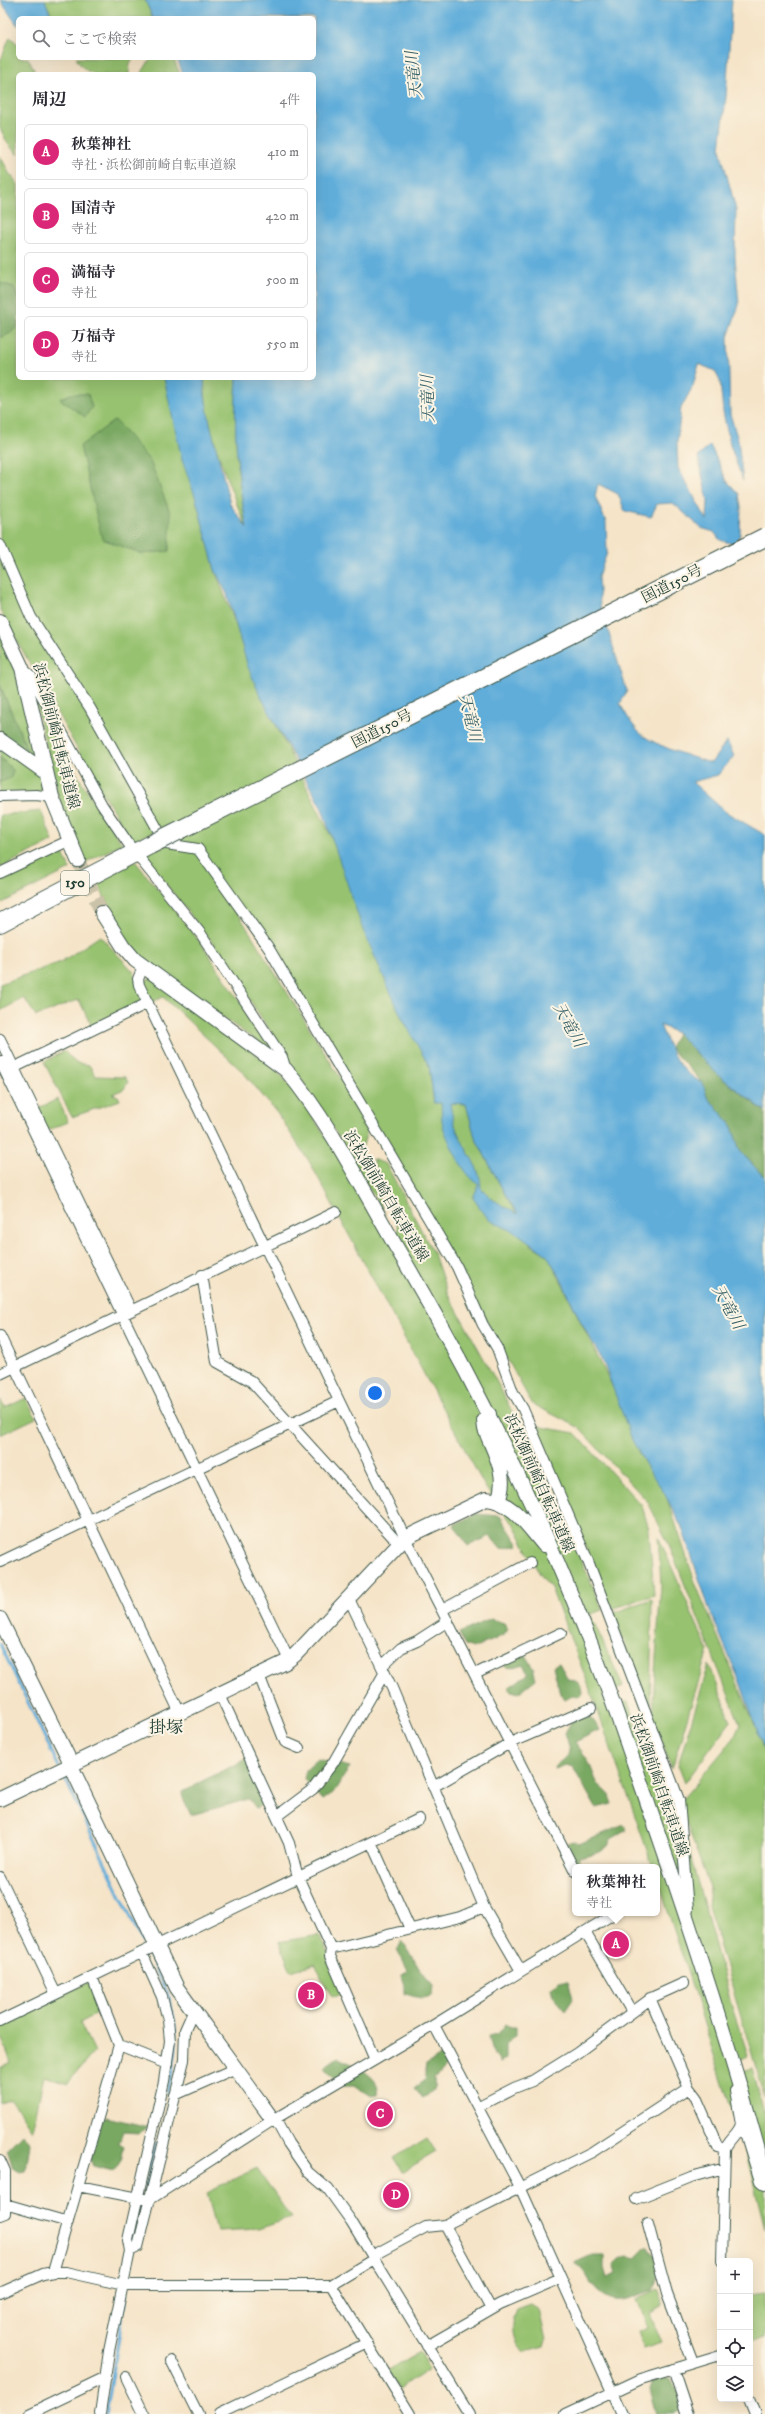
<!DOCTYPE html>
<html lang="ja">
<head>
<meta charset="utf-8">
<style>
  :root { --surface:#fff; --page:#f7f7f7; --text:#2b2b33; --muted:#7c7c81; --line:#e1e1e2; --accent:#db2777 }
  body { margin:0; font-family:"IM FELL DW Pica","Noto Serif JP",serif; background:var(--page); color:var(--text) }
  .controls { position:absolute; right:12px; bottom:12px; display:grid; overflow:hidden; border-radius:6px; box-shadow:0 4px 16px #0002 }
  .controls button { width:36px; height:36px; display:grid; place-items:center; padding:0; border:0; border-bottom:1px solid var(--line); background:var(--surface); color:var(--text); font:20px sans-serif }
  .you { position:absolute; left:375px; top:1393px; width:14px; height:14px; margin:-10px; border:3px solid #fff; border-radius:50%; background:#1a73e8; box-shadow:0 0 0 6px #1a73e833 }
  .badge { display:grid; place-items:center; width:26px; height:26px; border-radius:50%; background:var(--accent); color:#fff; font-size:13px; font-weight:700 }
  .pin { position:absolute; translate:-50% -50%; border:2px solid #fff; box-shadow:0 1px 4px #0006 }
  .popup { position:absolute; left:572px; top:1864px; width:88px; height:52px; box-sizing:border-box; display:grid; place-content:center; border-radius:6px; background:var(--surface); filter:drop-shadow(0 1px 3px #0005); font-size:13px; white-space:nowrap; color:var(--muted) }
  .popup b { font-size:15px; color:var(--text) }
  .popup::after { content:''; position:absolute; left:50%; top:100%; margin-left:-8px; border:8px solid transparent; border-top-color:var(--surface) }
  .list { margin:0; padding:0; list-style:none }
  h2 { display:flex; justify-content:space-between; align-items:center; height:52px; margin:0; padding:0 16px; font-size:17px }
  h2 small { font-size:13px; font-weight:400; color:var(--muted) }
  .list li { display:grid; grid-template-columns:26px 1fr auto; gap:12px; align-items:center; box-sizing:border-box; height:56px; margin:0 8px 8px; padding:0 8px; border:1px solid var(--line); border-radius:6px }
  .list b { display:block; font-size:15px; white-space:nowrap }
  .list p { margin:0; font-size:13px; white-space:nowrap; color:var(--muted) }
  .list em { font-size:13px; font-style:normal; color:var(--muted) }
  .icon { flex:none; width:22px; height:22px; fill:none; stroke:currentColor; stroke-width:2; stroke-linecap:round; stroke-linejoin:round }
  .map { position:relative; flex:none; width:765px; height:2414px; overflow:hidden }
  .search { position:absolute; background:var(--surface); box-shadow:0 4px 16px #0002; left:16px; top:16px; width:300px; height:44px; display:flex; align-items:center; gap:10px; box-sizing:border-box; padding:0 14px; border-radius:6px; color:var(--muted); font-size:15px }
  .panel { position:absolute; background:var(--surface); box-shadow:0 4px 16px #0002; left:16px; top:72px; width:300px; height:308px; border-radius:6px }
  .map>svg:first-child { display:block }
</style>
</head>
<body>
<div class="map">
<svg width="765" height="2414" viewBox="0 0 765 2414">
  <rect width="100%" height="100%" fill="#fcf5e5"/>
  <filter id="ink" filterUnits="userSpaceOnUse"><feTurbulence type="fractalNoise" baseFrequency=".025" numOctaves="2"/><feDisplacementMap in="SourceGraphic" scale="8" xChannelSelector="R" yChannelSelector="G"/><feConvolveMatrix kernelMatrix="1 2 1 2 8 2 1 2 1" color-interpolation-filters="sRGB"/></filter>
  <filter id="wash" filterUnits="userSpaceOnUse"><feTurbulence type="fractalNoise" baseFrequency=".012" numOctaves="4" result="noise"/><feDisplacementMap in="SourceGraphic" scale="16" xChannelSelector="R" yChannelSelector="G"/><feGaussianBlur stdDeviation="0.9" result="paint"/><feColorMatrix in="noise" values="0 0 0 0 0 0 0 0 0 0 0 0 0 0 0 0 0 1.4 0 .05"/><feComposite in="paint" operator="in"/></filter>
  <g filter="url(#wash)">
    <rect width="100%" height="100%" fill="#f5e4c8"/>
    <path fill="#97c26f" stroke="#5b8052" d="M44 0H145L153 18H54Z
      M10 37 18 44V58H28L36 74H18V155L8 144 0 128V62Z
      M76 58H134L130 63 129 74C105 74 89 81 76 58Z
      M151 58H173L180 74H141Z
      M0 155 9 173 18 184V378H164L215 570 267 707 334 842 429 1066 434 1102 466 1104 475 1137 506 1196 519 1215 531 1245 548 1255 667 1498 696 1585 760 1737 765 1758V2098L708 1906 710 1889 711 1891 679 1803 734 1738 740 1724 670 1547 648 1502 578 1427 532 1404 449 1253 262 939 216 878 369 1124 361 1152 385 1215 336 1133 215 946 143 855 158 830 132 841 95 781 0 610Z
      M204 378H237C233 428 237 480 247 529 227 480 206 432 204 378Z
      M0 630 12 654 34 747 31 758 0 685Z
      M32 689 79 778 122 844 84 863 61 807Z
      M0 739 40 768 48 797H0Z
      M41 811 53 841 0 868V815Z
      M61 849 70 869 0 904V878Z
      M135 861 201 943 275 1054 146 963 120 933 97 881Z
      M100 936 133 971 139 984 151 978 268 1063 290 1085 396 1237 398 1227 372 1159 386 1164 434 1254 447 1292 499 1386 543 1473 603 1610 590 1614 623 1686 614 1691 619 1703 628 1702 679 1843H687L731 2004 748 2056 739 2060 742 2071 752 2068 765 2116V2229L747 2158 657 1877V1867H653L587 1681 551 1588 540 1574 513 1523 500 1510 484 1485 309 1161 277 1113 243 1072 163 997 93 1029 79 1000C63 1004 52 1012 36 1016L24 998 0 1011V984L61 962Z
      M64 1051 76 1063 89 1065 96 1076 125 1077 128 1082 124 1089 112 1094 118 1096 120 1100 72 1117 44 1062Z
      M58 1099 68 1122 44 1132 34 1110Z
      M26 1398 36 1418 0 1435V1400L5 1408Z
      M536 1426 575 1433 642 1506 649 1529 654 1595 611 1609Z
      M658 1536 708 1650 672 1768 652 1716 661 1585Z
      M652 1599 650 1711 613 1613Z
      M709 1664 731 1721 685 1783 678 1765Z
      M319 1935 346 1991 332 1997 314 1964 291 1971 279 1942Z
      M93 1980 105 2009 80 2023 94 2052 68 2083 44 2076 32 2131 11 2099 0 2104V2067L11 2062 0 2034V2026Z
      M427 2138 436 2152 402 2172 394 2158Z
      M257 2168 291 2218 258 2229 217 2231 207 2193Z
      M658 2289 664 2305 650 2313 662 2343 644 2349 638 2332 648 2328 637 2299Z
      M765 2293V2338L750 2342V2295Z
      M531 2305 539 2310 546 2340 544 2347 525 2352C511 2343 510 2325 517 2310Z
      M419 2352 429 2369 399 2389 387 2371Z"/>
    <path fill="#79a862" stroke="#4c724b" d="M0 283 14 287C18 297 23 322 14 330 11 334 4 336 0 338Z
      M70 394H88L92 407 85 417 60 399Z
      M115 420 150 461 171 515 169 551 142 554 102 539 80 446Z
      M0 685 29 754 0 734Z
      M0 757 13 770 11 778 0 782Z
      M677 1033 718 1075 765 1112V1178L740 1151 731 1124 707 1097 703 1083 670 1048Z
      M476 1514 500 1516 519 1545 501 1549 490 1536 468 1546 454 1525Z
      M491 1619 504 1623 508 1629 505 1634 494 1640 473 1648 465 1645 459 1633Z
      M525 1655 533 1668 536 1679 518 1693 512 1691 508 1688 528 1674 523 1664 510 1668 504 1666 506 1662Z
      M559 1663 568 1679C578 1681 581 1683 582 1693L580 1696H573L565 1699 560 1694 553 1666Z
      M575 1715C589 1715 593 1717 599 1730L575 1742 588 1760 597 1783 608 1793 612 1804 596 1808 573 1767 566 1765 555 1769 556 1765C572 1753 571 1752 565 1733Z
      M249 1758 269 1801 256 1808 249 1799 191 1815 184 1801 182 1791Z
      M318 1759 350 1767 333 1793 322 1800 304 1779 306 1770Z
      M623 1825 627 1830 611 1839 608 1846 600 1852 579 1857 578 1867 569 1851 568 1843 574 1841 579 1844Z
      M401 1941 406 1946 420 1970 433 1985 432 1994C425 2002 414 1995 404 1994V1985L401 1976 408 1971 397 1949Z
      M558 1981 568 1982 573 1998 565 2010 553 1996 551 1988Z
      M505 2024 510 2027H516V2035L506 2045V2059L500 2063 491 2049 488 2036 497 2034Z
      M451 2056 448 2065 434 2079C436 2090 431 2093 423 2098L414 2088 426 2079 425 2071 426 2064 439 2057Z
      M338 2057C351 2064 382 2076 378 2094L370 2095 356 2086H343L324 2067Z
      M106 2117 149 2127 139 2133 123 2132 119 2143 124 2146C122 2157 122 2164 113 2171L93 2166 90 2159 97 2123Z
      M22 2134 30 2142 26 2171 20 2172 13 2168 7 2149Z
      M647 2246C661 2261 662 2271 653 2290 626 2299 613 2310 592 2284 584 2274 585 2270 574 2263L592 2255H604V2268L607 2278 617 2274 614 2264C621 2257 625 2254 635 2258Z
      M661 2377 671 2380 685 2406 676 2414H657L650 2389 652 2382Z"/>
    <path fill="#61adda" stroke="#407587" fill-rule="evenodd" d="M0 0H45L52 18H18V26Z
      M145 0H732L726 97 720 149 736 210 735 257 739 305 728 337 730 414 738 440 743 481 730 445 723 412 720 381 715 371 699 364 693 386 681 408 677 443 678 468 707 520 708 501 698 457 710 445 727 481 739 494 741 507 740 535 733 544 720 540 714 532 701 528 673 503 657 504 651 517 625 511 618 494 598 484 595 496 606 522 607 553 598 577 600 605 627 691 620 704C625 712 630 722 637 730 648 744 694 758 711 763L727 741 734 756 718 775 692 782 726 812 765 835V1111L718 1075 677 1033 660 1025C670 1050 677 1070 703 1083L707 1097 731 1124 740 1151 765 1178V1752L740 1682 710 1611 681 1525 662 1489 648 1469 632 1440 603 1361 580 1320 560 1277 547 1255 517 1233 489 1220 473 1198 479 1184C464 1177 448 1141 443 1126 441 1119 442 1110 441 1103H434L429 1066 401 1016 363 930 322 809 259 693 248 667 227 594 215 570 196 499 182 460 164 378H204L205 396 210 423 230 504 247 528C237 478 233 429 237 378H314V74H183L177 58H314V18H153ZM450 1103 466 1104 475 1137 506 1196 518 1214 492 1199 481 1188C481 1169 469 1156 461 1139 455 1128 452 1116 450 1103Z"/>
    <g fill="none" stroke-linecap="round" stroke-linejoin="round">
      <path stroke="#61adda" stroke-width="3" d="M0 1644 59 1767
        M63 1774 170 2000C179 2038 177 2055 167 2092
        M135 2241 155 2144
        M106 2414 126 2295"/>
    </g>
  </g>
  <g filter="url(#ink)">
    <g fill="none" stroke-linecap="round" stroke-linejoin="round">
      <path stroke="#cac3aa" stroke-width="14" stroke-dasharray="14 7" stroke-linecap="butt" d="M78 860 102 913"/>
      <g stroke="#3f564a" stroke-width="12">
        <path id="street" d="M0 545 31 617 90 708 166 844 198 849 268 947 457 1267 483 1325 497 1348 513 1392 523 1409 588 1561 679 1800 688 1910
          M22 668 31 676 102 805 132 849 201 934 282 1057 286 1070
          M0 796 36 795 52 797
          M0 873 68 841
          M143 967 138 979 139 985 405 1538 575 1871
          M0 1039 131 1310
          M0 1061 289 1660
          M9 1070 148 1003
          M202 1275 217 1362 251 1381 399 1544
          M0 1336 180 1713
          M0 1374 336 1212
          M0 1562 339 1401
          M349 1599 392 1688 484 1907 521 1971
          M442 1610 530 1563
          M382 1666 401 1648 417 1641 448 1621
          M475 1674 561 1633
          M259 1675 285 1742 299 1748
          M220 1694 289 1843 298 1877 331 1949 460 1917 484 1907
          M433 1787 510 1743 591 1708
          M277 1816 313 1789 333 1763 385 1672
          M371 1842 410 1929
          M0 1877 56 1994
          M585 1932 632 2012
          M331 1949 330 1956 375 2060
          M650 1998 689 2088
          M0 2021 419 1819
          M434 2025 520 2187 622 2414
          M119 2045 167 2064
          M175 2095 236 2068
          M479 2106 514 2088 532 2081 577 2053 653 1997 684 1983
          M275 2119 288 2143 308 2172 328 2189 351 2221 469 2414
          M740 2128 746 2136 760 2181 765 2185
          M0 2160 5 2171V2213L0 2215
          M78 2186 149 2200 273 2120 434 2025 615 1913
          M636 2199 691 2177 724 2168
          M5 2204 68 2222
          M648 2224 667 2294 693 2362
          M445 2225 592 2152 689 2088 696 2097 718 2147 725 2149
          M130 2251 128 2240 164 2081 170 2041 168 2020 162 1997 142 1953
          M372 2256 426 2227 445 2225 491 2309
          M722 2261 725 2149C728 2139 740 2133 741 2123L735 2091
          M53 2272 119 2045 92 1977
          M331 2285 410 2414
          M0 2293 43 2274 53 2272H66L124 2285H331L374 2259
          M427 2346 500 2304 561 2278
          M171 2360 198 2414
          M673 2369 688 2414
          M126 2377 144 2414
          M749 2399 755 2414
          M29 2414 106 2377
          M100 2414 109 2351 130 2251 138 2247 184 2060 185 2030 193 2012
          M219 2414 367 2343
          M566 2414 641 2379 720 2355"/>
      </g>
      <g stroke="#3f564a" stroke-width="16">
        <path id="secondary" d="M0 621 22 668 52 797 78 860
          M0 740 45 772
          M102 913 123 946 135 960 286 1070C330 1123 361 1186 395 1245 478 1385 550 1532 606 1684 625 1735 642 1787 660 1839 698 1950 735 2062 765 2176
          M489 1414 484 1421 485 1429C494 1453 509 1475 498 1501
          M0 1619 68 1757 71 1766 177 1988 273 2120
          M0 1799 286 1662 295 1655 405 1538 486 1499C513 1501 528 1527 544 1545"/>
      </g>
      <g stroke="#3f564a" stroke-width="20">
        <path id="highway" d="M0 923 150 845"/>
      </g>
      <use href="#street" stroke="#fff" stroke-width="10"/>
      <use href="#secondary" stroke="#fff" stroke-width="14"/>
      <use href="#highway" stroke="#fff" stroke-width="18"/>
      <g stroke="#3f564a" stroke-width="20" stroke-linecap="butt">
        <path id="highway-bridge" d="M150 845 765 537"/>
      </g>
      <use href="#highway-bridge" stroke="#fff" stroke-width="18"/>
    </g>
  </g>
  <g text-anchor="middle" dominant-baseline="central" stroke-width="4" stroke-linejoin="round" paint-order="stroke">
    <rect fill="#fcf5e5" stroke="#617469" stroke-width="1" x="61" y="871" width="28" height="24" rx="3"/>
    <g font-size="14" font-weight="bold" fill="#1f3d34">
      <text x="75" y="883">150</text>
    </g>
    <g font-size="15" fill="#1f3d34" stroke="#fcf5e5">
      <text transform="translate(672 584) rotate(-27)">国道150号</text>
      <text transform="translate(382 729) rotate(-27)">国道150号</text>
      <text transform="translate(56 736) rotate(76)">浜松御前崎自転車道線</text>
      <text transform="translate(386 1196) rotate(59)">浜松御前崎自転車道線</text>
      <text transform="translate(539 1483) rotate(66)">浜松御前崎自転車道線</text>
      <text transform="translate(659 1785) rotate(71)">浜松御前崎自転車道線</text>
    </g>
    <g font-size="16" font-style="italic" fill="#335f66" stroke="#fcf5e5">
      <text transform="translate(414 75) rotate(-96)">天竜川</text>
      <text transform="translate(428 399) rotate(-92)">天竜川</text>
      <text transform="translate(470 718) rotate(76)">天竜川</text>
      <text transform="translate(569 1025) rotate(61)">天竜川</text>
      <text transform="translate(728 1307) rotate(61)">天竜川</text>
    </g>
    <g font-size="17" fill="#1f3d34" stroke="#fcf5e5">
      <text x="166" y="1728">掛塚</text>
    </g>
  </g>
</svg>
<div class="controls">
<button>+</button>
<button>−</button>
<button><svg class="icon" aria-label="locate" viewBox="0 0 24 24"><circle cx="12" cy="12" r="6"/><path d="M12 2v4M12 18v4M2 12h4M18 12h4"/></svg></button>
<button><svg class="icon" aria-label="layers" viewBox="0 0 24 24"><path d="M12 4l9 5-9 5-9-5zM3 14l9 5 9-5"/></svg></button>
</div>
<div class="you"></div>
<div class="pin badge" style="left:616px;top:1944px">A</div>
<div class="popup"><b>秋葉神社</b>寺社</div>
<div class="pin badge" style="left:311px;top:1995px">B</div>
<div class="pin badge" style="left:380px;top:2114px">C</div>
<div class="pin badge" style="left:396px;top:2195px">D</div>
<div class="search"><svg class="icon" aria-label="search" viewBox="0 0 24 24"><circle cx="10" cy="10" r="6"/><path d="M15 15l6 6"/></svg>ここで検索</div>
<section class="panel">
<h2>周辺<small>4件</small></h2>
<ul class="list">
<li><span class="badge">A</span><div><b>秋葉神社</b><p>寺社 · 浜松御前崎自転車道線</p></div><em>410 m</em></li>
<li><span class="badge">B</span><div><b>国清寺</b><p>寺社</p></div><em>420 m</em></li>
<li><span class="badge">C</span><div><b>満福寺</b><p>寺社</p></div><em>500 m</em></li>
<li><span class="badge">D</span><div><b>万福寺</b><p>寺社</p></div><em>550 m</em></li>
</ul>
</section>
</div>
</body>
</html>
